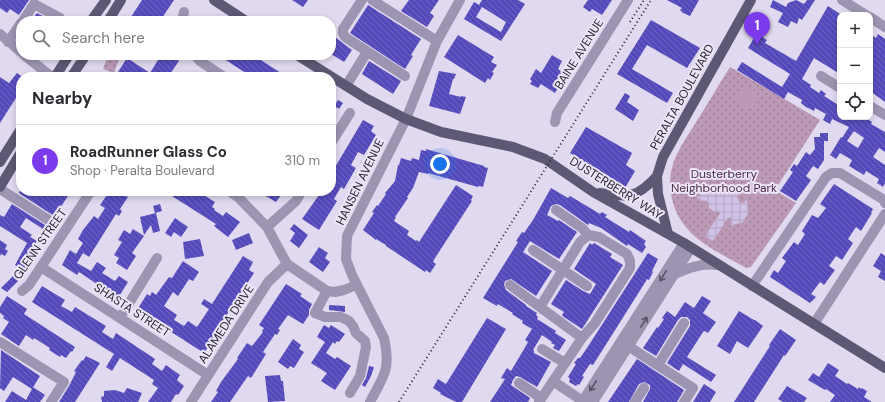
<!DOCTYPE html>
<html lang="en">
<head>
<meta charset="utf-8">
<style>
  :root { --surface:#fff; --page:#f2f2f3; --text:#2b2b33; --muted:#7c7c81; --line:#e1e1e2; --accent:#7c3aed }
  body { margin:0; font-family:"DM Sans",sans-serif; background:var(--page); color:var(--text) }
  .controls { position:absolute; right:12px; top:12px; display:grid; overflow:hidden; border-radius:8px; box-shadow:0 2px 6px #0003 }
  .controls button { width:36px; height:36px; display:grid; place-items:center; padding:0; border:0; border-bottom:1px solid var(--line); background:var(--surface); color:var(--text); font:20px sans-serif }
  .you { position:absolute; left:440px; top:164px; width:14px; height:14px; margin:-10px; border:3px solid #fff; border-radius:50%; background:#1a73e8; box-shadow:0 0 0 6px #1a73e833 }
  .badge { display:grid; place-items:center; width:26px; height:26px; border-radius:50%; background:var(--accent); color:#fff; font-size:13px; font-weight:700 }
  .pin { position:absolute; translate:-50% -33px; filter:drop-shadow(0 1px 2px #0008) }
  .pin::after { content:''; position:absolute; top:21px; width:14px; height:12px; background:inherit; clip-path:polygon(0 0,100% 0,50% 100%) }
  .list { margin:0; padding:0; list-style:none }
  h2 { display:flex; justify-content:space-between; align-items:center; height:52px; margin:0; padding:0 16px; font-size:17px }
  h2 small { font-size:13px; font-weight:400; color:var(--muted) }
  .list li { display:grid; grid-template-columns:26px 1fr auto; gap:12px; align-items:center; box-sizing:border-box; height:72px; padding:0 16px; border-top:1px solid var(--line) }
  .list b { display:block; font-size:15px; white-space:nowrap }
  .list p { margin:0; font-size:13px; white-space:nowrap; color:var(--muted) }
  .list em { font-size:13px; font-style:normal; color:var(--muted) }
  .icon { flex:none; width:22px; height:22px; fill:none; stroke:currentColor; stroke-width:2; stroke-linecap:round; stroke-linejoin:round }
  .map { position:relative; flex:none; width:885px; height:402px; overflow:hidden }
  .search { position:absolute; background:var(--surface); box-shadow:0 2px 6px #0003; left:16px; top:16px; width:320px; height:44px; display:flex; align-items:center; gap:10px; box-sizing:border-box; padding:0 14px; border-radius:16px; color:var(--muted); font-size:15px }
  .panel { position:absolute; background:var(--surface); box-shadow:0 2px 6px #0003; left:16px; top:72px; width:320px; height:124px; border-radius:16px }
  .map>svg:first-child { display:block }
</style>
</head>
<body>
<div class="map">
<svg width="885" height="402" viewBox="0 0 885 402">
  <defs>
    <pattern id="park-dots" width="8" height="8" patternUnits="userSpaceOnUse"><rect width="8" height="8" fill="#bc9ab6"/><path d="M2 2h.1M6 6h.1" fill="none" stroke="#997d95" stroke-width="1.8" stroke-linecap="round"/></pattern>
    <pattern id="plaza-grid" width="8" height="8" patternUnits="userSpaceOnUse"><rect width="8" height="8" fill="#d0c1e6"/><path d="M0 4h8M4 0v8" fill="none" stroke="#b3a6c6"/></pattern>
    <pattern id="building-back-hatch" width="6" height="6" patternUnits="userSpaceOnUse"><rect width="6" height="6" fill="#544abc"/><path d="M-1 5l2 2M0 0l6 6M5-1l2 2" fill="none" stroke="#6e67be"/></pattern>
  </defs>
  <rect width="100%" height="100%" fill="#e1d9ef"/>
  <path fill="url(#park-dots)" d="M108 55 119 59 114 73 103 69Z
    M730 67 820 120 775 190 796 203 751 267 746 268C727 257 705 247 690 232 672 214 665 185 674 161 680 146 690 132 698 119 709 102 719 84 730 67Z"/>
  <path fill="#bc9ab6" d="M736 98a11 11 0 1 1 22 0a11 11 0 1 1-22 0Z"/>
  <path fill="url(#plaza-grid)" d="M742 184H744L743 187 737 197 740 203H743L747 200 748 214 742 223 735 224 731 227V218H728L713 241 705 236 720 213 718 211 715 212 709 208V204L706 201 699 200 697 197 700 194 702 189 712 194H720L728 192Z"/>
  <path fill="url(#building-back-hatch)" fill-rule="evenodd" d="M0 0H29L19 15 10 9 7 13 0 8Z
    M142 0H174L160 21H137L131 17Z
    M292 0H308L303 7Z
    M409 0H439L430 13 434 16 427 27 401 11Z
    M482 0H518L525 4 501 41 464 19 474 2 479 5ZM482 7 506 22 501 32 476 17Z
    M588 0H612L602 15 592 9 590 12 583 7Z
    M667 0H699L690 16 683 13 680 10 682 8Z
    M773 0 786 7 788 3 796 0 804 4 807 0H815L802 20 799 18 797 24 791 21 788 27 778 22 783 13 770 7Z
    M368 5 421 39 411 55 413 56 405 69 350 33Z
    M828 6 840 14V74L814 58 802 79 811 85 810 87 819 93 821 90 826 94 824 96 840 106V117H864L872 122 871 124 885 132V152L879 148 873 157 885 165V183L883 187 877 183 879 179 866 171 864 175 849 166 852 160 840 153 836 159 830 155 841 137 842 138 849 127 832 119 830 124 823 120 826 114 815 108 814 111 806 107 801 103 802 100 788 92 784 99 737 70 742 62 782 87 790 74 748 48 757 33 767 40 765 43 796 61ZM854 131 864 138 858 148 847 141Z
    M37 13 52 21H31Z
    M651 20 700 48 687 68 647 45 632 69 673 93 667 103 617 74Z
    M331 34 352 50 344 62 331 54Z
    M870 34 876 38 878 34 885 39V102L870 91Z
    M458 35 494 57 491 62 497 65 492 72 494 73 490 80 488 78 485 83 444 57Z
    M161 55H169L179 61 168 77H125L118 72 127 58 150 73Z
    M218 55H253L281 73 278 77H252Z
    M552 55 562 61 558 69 562 72 556 81 560 84 555 93 541 84 538 88 530 84 532 81 530 79 536 69 541 73Z
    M369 61 401 81 393 94 362 74Z
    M439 71 456 74 454 79H453L449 94 461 97V96L466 97 460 114 429 106Z
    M17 73 21 76V90L0 123V77L9 83Z
    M625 93 630 96 627 102 639 110 633 121 615 109Z
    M331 100 336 103 338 100 343 103 339 109 337 107 331 116Z
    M363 120 374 126 371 131 376 135 364 155 358 152 351 165 356 168 344 189 341 187 334 199 337 201 319 230 302 219 319 195 312 191H331V174Z
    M586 127 632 153 626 165 635 171 625 188 570 153Z
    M820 133H828V141H824V160L818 169 813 166 806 176 811 180 796 201 780 191 793 172 790 170 794 164 797 166 806 152 810 155 815 149 814 137H820Z
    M426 149 484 166V167L488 168 483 187 479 186 478 187 428 173V174L419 172 413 188 407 197 408 198 395 217H396L394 221 409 231 407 235 416 241 417 240 419 242 456 185 473 196 471 200 472 201 435 258 433 262 436 264 430 273 426 270 425 272 386 246V245L376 239V240L363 230 374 213 372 212 377 205 378 206 386 194 385 193 395 181 398 165H399L401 158 411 161 412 158 419 160 421 150 426 151Z
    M834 184 873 209 871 213H872L861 231 856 227 848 239 853 243 842 260 836 256 829 266 835 270 824 285 820 282 811 294 816 297 810 303 770 277 774 270 778 273 786 261 782 258 794 242 798 245 805 234 802 231 812 215 818 218 826 208 820 204Z
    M551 188 568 198 570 196 600 214 602 212 607 215 605 217 629 232 630 230 646 241 644 244 646 247 642 253 628 244 627 246 601 228 589 223 588 225 560 205 556 204 551 206 547 215 558 221 559 220 577 232 559 259 530 241 523 252 552 271 536 296 511 279 505 281 504 285 506 290 526 305V306L537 313 536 315 538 317 537 319 556 331 555 333 566 340 559 351 553 348 555 345 551 343 552 342 542 335 533 350 534 351V353L551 362 537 387 520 377 516 376 513 380 511 385 530 398 528 402H490L505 379 501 378 507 368 511 371 527 344 528 342 525 340 532 329 522 323 523 321 512 314 513 313 498 304 497 306 483 298 518 242 516 241 522 232 524 233 533 220Z
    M20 191H71L57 213H56L54 216 19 193Z
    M113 191H129L126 196 128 197 120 209 122 211 119 216 116 214 89 257 83 253 77 263 91 271 97 262 106 268 102 273 115 281 119 276 128 282 118 298 79 272 77 275 62 265 70 250 76 254 83 243 78 239 83 230 94 216 98 219 105 208 100 205 109 192 112 193Z
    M164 191H197L215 202 212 207 215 209 214 210 223 216 226 212 240 222 228 237 214 226 216 224Z
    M257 191H284L276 202Z
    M12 204 45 225 43 229 26 218 20 227 32 235 30 237 37 241 23 263 29 266 25 271 15 265 27 243 0 226V215L4 217Z
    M160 204 162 211 155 213 153 206Z
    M156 213 160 231 153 233 151 225 144 235 140 217Z
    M175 218 188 227 181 237 174 232 171 237 165 233Z
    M294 224 308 235 299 248 290 241 295 233 290 229Z
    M133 229 144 236 132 253 136 256 127 270 116 263 119 258 114 255 122 242 118 240 124 230 130 234Z
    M249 233 253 243 236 250 232 240Z
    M200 239 204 256 185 259 183 242Z
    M0 240 7 245 5 249 8 251 5 256 1 254 0 256Z
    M590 243 592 245 594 243 612 254 610 257 623 265 582 329 564 317 562 315 564 312 551 304 566 280 583 291 590 294 596 284 574 269Z
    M319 247 328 253 325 258 330 262 323 272 309 262Z
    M648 253 658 259 652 271 653 272 649 280 647 279 646 281 593 365 590 364 582 376 584 377 579 385 578 384 576 386 569 382 570 379 568 377 576 364 574 363 578 358H580L587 348Z
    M881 253 885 256V281L878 277 881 271 873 266Z
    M243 256 253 262 249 270 254 273 212 337 214 338 204 353 137 310 147 294 150 296 152 292 156 295 169 277 172 278 183 261 199 272 193 281 189 279 178 296 173 292 164 306 177 315 174 320 184 326 188 321 197 327 209 309 201 304 204 299 212 304Z
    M13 276 18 281 7 292 1 288Z
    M286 284 302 294 300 296 312 304 309 310V315L303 324 288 315 278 329 280 330 277 335 275 334 263 352 266 354 251 378 248 376 230 402H211L218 392 216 391 221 382 238 359 237 358 247 343 252 346 263 332 262 331 264 328 259 325Z
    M42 286 65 300 61 306 72 312 75 307 106 326 102 332 113 339 116 333 155 359 152 364 162 371 166 365 180 375 177 380 184 386 178 395 176 394 171 402H148L158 388 152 384 154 380 120 358 112 371 106 367 114 354 32 302Z
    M7 296 27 309 24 314 75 347 72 352 71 351 66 358 61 355 60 357 49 350 50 348 34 338 33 340 26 335 19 346 1 334 9 322 3 318 4 316 0 313V307Z
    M702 296 711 301 703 313 716 322 708 333 705 331 703 332 687 357 716 375 711 382 683 364 679 371 667 363 690 326V320L687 317H681L678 320 656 356 643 348 657 327 658 328 664 319 662 318 667 311 675 317 685 302 694 308Z
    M329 305 345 306V312L329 310Z
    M739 311 754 320H755L763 326 748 348 737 341 730 354 717 346Z
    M487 318 506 329 462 402H456L440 394 441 393 433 388 438 379 446 384Z
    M324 325 329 328 331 325 345 334 339 342 337 341 335 344 333 342 326 353 335 359 337 357 351 366 335 390 321 381 327 373 311 363 325 342 317 337Z
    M780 329 796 340 785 356 784 355 754 402H734L770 346 769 345Z
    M293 339 301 345 299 349 304 352 294 368 290 366 288 369 278 362Z
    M1 350 40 376 32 389 13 377 4 391 0 388Z
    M86 356 100 363 75 402H59L69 386 76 372 74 371 82 360 83 361Z
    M637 359 684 390 677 402H643L650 389V385L644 382 639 384 629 402H608Z
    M828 363 839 370 835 376 847 384 848 383 858 389 859 387 861 389 862 388 867 391 864 397 872 402H830L835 395 826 389 825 390 808 380 813 373 819 377Z
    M369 366 374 367 371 376 365 387 362 385 366 378Z
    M280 375 281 381H283L285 401 268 402 265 376Z
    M704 384 716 392 710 402H693Z
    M787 386 807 398 804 402H783L778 399Z
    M33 387 45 395 40 402H5L12 391 26 400Z
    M127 388 142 393 138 402H102L101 397 104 396V391L115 390 124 393Z"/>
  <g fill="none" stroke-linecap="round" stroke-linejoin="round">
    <path stroke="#9d94b1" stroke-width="10" d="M362 0 343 29V33L345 37 405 76
      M372 0 437 41
      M842 0 866 15
      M870 17 885 27
      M23 21 34 4 60 18
      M182 21 184 12
      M0 34 21 52
      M8 42 21 23
      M24 55 52 77
      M195 55 200 61 224 77
      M821 76 840 88
      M346 86 367 52
      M870 106 885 115
      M555 122 557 113 628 0
      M331 143 350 113
      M0 189 55 224
      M229 191 238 197 267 227 287 264 327 291 335 292 344 290 356 285
      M556 210 582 228 588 235
      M267 227 296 201 302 191
      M533 250 587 286
      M41 267 208 375
      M673 275C688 268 701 263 717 265
      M510 285 582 338
      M752 286 826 177 832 173H840L884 200 885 203
      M22 291 29 285 41 267 91 191
      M327 291 315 313 325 317H341L349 321 353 326 356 333 365 341 366 347 360 376 350 393
      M120 318 157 258
      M814 324 885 214
      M0 342 64 382 51 402
      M628 346 693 388 684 402
      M542 349 565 363
      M658 365 684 323
      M553 381 584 402
      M519 383 541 398
      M191 402 268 282 287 264
      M370 402C384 375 391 370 384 338L352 275 346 259 347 236 406 119 437 41 460 0
      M539 402 582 338 595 323 630 268V261L627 254 599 237 588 235 580 242 540 307
      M582 402 684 243
      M593 402 691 248
      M635 402 644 388"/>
    <path stroke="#5d5873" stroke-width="10" d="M214 0 246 21
      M91 21 106 0
      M108 21 121 0
      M297 55 367 99 406 119 441 132 513 147 545 159 593 192 684 243 885 368
      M55 77 69 55
      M71 77 86 55
      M0 162 21 129
      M0 187 21 152
      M600 193C629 197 636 199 657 176
      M668 234 658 194 657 176 663 157 751 0"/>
    <path stroke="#282632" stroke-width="2" stroke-dasharray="1 3" stroke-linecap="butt" d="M630 22 644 0
      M399 402 651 0"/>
  </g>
  <defs><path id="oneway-shaft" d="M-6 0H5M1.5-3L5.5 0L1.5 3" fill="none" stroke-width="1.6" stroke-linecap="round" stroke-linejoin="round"/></defs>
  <g stroke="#575265">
    <use href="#oneway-shaft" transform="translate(663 276) rotate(122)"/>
    <use href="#oneway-shaft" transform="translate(644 322) rotate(-58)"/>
    <use href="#oneway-shaft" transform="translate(593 386) rotate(123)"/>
  </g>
  <g text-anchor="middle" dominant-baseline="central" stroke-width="4" stroke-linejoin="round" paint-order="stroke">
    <g font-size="12" fill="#282632" stroke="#ece5f7">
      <text transform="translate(579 54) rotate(-58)">BAINE AVENUE</text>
      <text transform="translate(682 97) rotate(-61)">PERALTA BOULEVARD</text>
      <text transform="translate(360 182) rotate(-64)">HANSEN AVENUE</text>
      <text transform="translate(616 188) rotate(32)">DUSTERBERRY WAY</text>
      <text transform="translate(40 244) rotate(-55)">GLENN STREET</text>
      <text transform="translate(132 310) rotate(33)">SHASTA STREET</text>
      <text transform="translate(226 324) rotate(-57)">ALAMEDA DRIVE</text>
    </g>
    <g font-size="12" fill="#4e2c47" stroke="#ece5f7">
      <text x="724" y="174">Dusterberry<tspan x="724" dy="14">Neighborhood Park</tspan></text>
    </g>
  </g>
</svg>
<div class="controls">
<button>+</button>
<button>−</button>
<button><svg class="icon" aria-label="locate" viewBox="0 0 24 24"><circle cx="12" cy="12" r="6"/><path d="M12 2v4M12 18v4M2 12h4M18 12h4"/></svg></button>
</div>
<div class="you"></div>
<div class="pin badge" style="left:757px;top:45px">1</div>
<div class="search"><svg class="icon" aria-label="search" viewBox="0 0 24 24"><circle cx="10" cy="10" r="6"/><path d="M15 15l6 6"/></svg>Search here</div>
<section class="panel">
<h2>Nearby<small></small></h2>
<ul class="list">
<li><span class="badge">1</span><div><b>RoadRunner Glass Co</b><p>Shop · Peralta Boulevard</p></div><em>310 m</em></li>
</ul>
</section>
</div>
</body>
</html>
